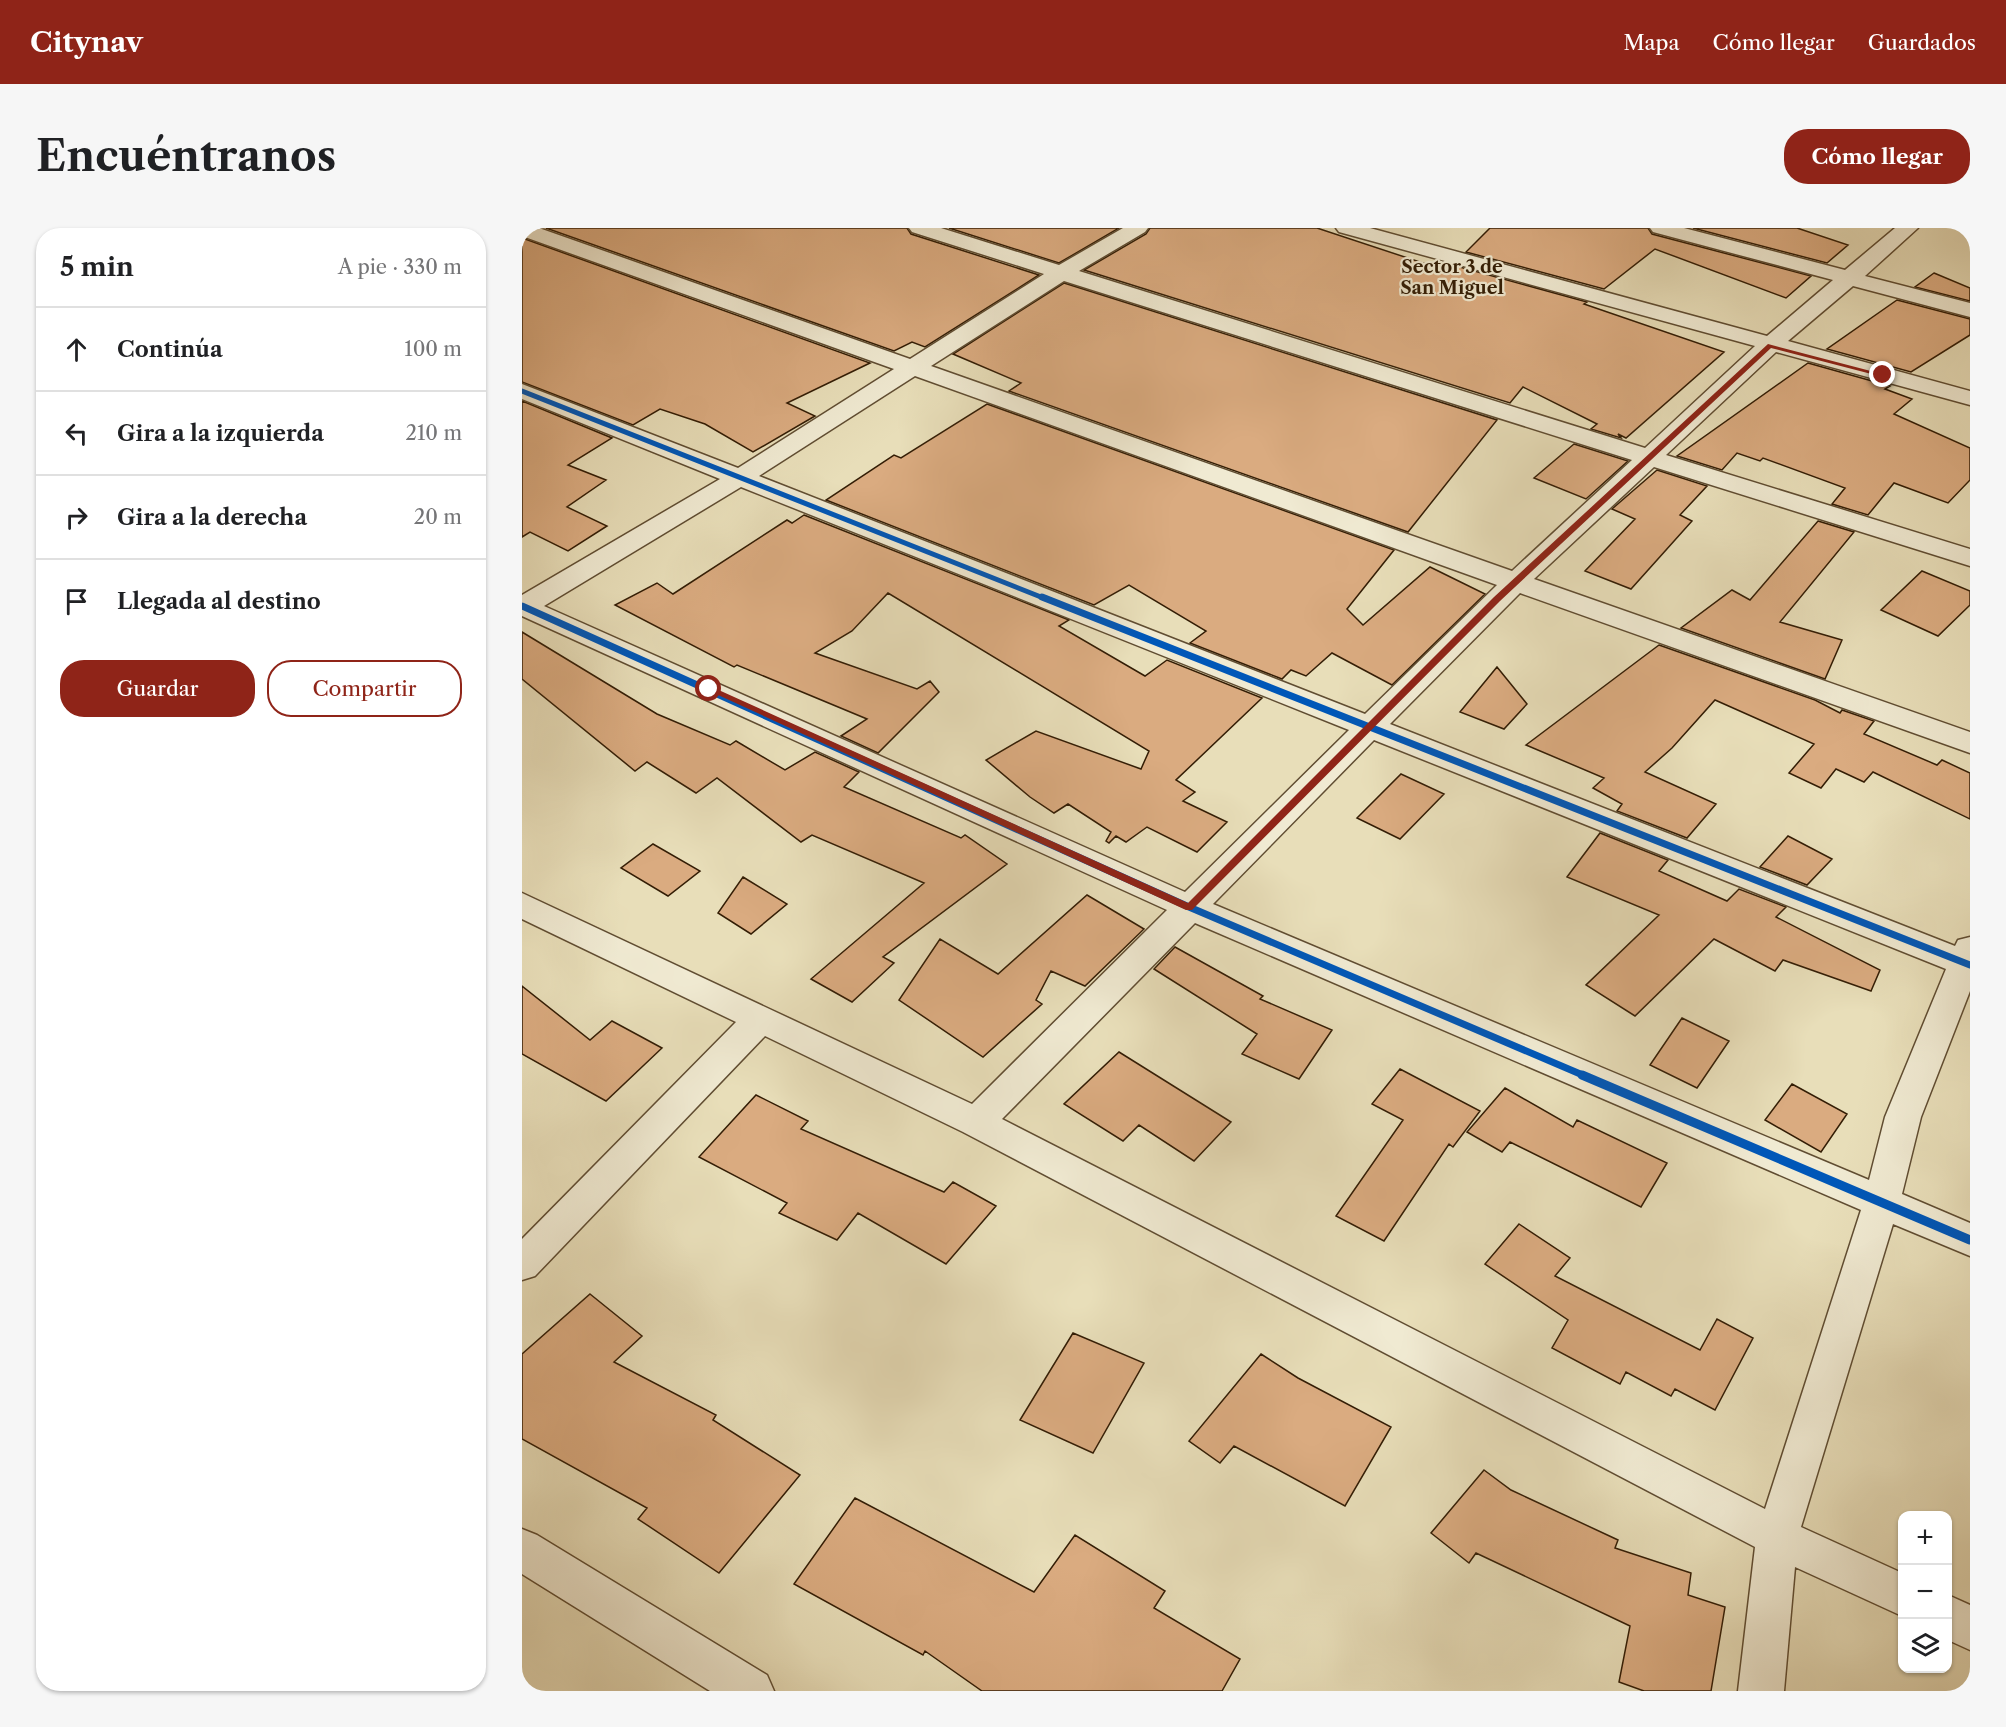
<!DOCTYPE html>
<html lang="es">
<head>
<meta charset="utf-8">
<style>
  :root { --surface:#fff; --page:#f6f6f6; --text:#202124; --muted:#757577; --line:#e0e0e0; --accent:#8f2418 }
  body { margin:0; font-family:"Libre Caslon Text",serif; background:var(--page); color:var(--text) }
  .controls { position:absolute; right:18px; bottom:18px; display:grid; overflow:hidden; border-radius:12px; box-shadow:0 2px 4px #0004 }
  .controls button { width:54px; height:54px; display:grid; place-items:center; padding:0; border:0; border-bottom:2px solid var(--line); background:var(--surface); color:var(--text); font:30px sans-serif }
  .stop { position:absolute; width:18px; height:18px; margin:-14px; border:4px solid #8f2418; border-radius:50%; background:#fff }
  .stop.end { background:#8f2418; border-color:#fff; box-shadow:0 2px 6px #0008 }
  .list { margin:0; padding:0; list-style:none }
  h2 { display:flex; justify-content:space-between; align-items:center; height:78px; margin:0; padding:0 24px; font-size:26px }
  h2 small { font-size:20px; font-weight:400; color:var(--muted) }
  .list li { display:grid; grid-template-columns:39px 1fr auto; gap:18px; align-items:center; box-sizing:border-box; height:84px; padding:0 24px; border-top:2px solid var(--line) }
  .list b { display:block; font-size:22px; white-space:nowrap }
  .list em { font-size:20px; font-style:normal; color:var(--muted) }
  .actions { display:flex; gap:12px; padding:18px 24px }
  .actions a { flex:1; padding:14px 0; border:2px solid var(--accent); border-radius:24px; text-align:center; font-size:21px; color:var(--accent) }
  .actions .main { background:var(--accent); color:#fff }
  .icon { flex:none; width:33px; height:33px; fill:none; stroke:currentColor; stroke-width:2; stroke-linecap:round; stroke-linejoin:round }
  .map { position:relative; flex:none; width:1448px; height:1463px; overflow:hidden; border-radius:24px }
  header { display:flex; align-items:center; gap:36px; box-sizing:border-box; height:84px; padding:0 30px; background:var(--accent); color:#fff }
  header strong { font-size:28px }
  nav { display:flex; gap:33px; margin-inline-start:auto; font-size:21px }
  .intro { display:flex; align-items:center; justify-content:space-between; box-sizing:border-box; height:144px; padding:0 36px }
  h1 { margin:0; font-size:42px }
  .button { padding:15px 27px; border-radius:24px; background:var(--accent); color:#fff; font-size:21px; font-weight:700 }
  main { display:flex; gap:36px; padding:0 36px }
  aside { flex:1; background:var(--surface); border-radius:24px; box-shadow:0 2px 4px #0004 }
  .map>svg:first-child { display:block }
</style>
</head>
<body>
<header>
<strong>Citynav</strong>
<nav><a>Mapa</a><a>Cómo llegar</a><a>Guardados</a></nav>
</header>
<div class="intro"><h1>Encuéntranos</h1><a class="button">Cómo llegar</a></div>
<main>
<aside>
<h2>5 min<small>A pie · 330 m</small></h2>
<ul class="list">
<li><svg class="icon" aria-label="ahead" viewBox="0 0 24 24"><path d="M12 20V5M6 11l6-6 6 6"/></svg><div><b>Continúa</b></div><em>100 m</em></li>
<li><svg class="icon" aria-label="left" viewBox="0 0 24 24"><path d="M17 20v-9H6M10 6l-5 5 5 5"/></svg><div><b>Gira a la izquierda</b></div><em>210 m</em></li>
<li><svg class="icon" aria-label="right" viewBox="0 0 24 24"><path d="M7 20v-9h11M14 6l5 5-5 5"/></svg><div><b>Gira a la derecha</b></div><em>20 m</em></li>
<li><svg class="icon" aria-label="arrive" viewBox="0 0 24 24"><path d="M6 21V4h12l-3 4 3 4H6"/></svg><div><b>Llegada al destino</b></div></li>
</ul>
<div class="actions"><a class="main">Guardar</a><a>Compartir</a></div>
</aside>
<div class="map">
<svg width="1448" height="1463" viewBox="0 0 1448 1463">
  <rect width="100%" height="100%" fill="#e8deb9"/>
  <filter id="stains"><feTurbulence type="fractalNoise" baseFrequency=".00333" numOctaves="4"/><feColorMatrix values="0 0 0 0 .2 0 0 0 0 .09 0 0 0 0 .02 0 0 0 .5 -.17"/></filter>
  <radialGradient id="worn" r=".72"><stop offset=".6" stop-color="#630" stop-opacity="0"/><stop offset="1" stop-color="#630" stop-opacity=".3"/></radialGradient>
  <path fill="#daab80" stroke="#331d05" stroke-width="1.5" d="M24 0H385L389 6 517 47 403 119 390 114 372 123Z
    M427 0H597L537 35Z
    M628 0H795L919 41 927 36 1065 74 1062 76 1202 124 1104 210 1096 206 1099 210 1069 201 1075 196 1001 159 988 175 562 42 624 6Z
    M968 0H1126L1130 6 1289 48 1264 70 1133 21 1082 61 944 24Z
    M1171 0H1275L1326 17 1305 35Z
    M0 10 348 135 265 175 293 188 231 224 183 196 138 181 111 197 0 154Z
    M1412 45 1448 60V73L1393 59Z
    M542 55 975 192 886 304 487 163 499 155 431 126Z
    M1375 72 1448 91V107L1389 144 1305 121Z
    M1286 135 1368 158 1363 161 1390 171 1372 186 1448 220V252L1426 275 1372 255 1346 287 1310 276 1323 260 1241 230 1238 233 1215 225 1200 242 1155 228Z
    M0 173 90 210 46 237 84 252 45 279 85 298 46 323 8 304 0 309Z
    M465 176 872 322 825 381 841 397 908 339 963 366 870 457 810 425 784 448 769 442 760 451 668 415 684 403 607 357 572 377 304 272 372 227 379 230Z
    M1052 216 1106 233 1064 271 1012 250Z
    M1135 242 1185 258 1158 287 1170 293 1109 361 1063 343 1113 291 1090 281Z
    M282 287 547 392 537 398 623 448 645 432 740 470 654 552 673 564 661 573 705 594 675 624 625 599 604 614 594 608 587 615 584 613 589 604 546 576 532 585 508 569 464 532 514 503 619 541 627 523 366 365 330 403 293 425 395 461 408 453 417 464 356 525 319 508 345 491 215 437 212 439 93 377 135 355 151 366 265 292 270 295Z
    M1296 293 1332 304 1258 394 1320 412 1303 451 1159 400 1210 362 1228 372Z
    M1400 343 1448 363V377L1416 408 1359 382Z
    M0 404 135 486 208 517 214 513 263 542 293 524 337 544 322 559 439 610 443 607 485 636 361 729 372 735 330 774 289 751 402 655 290 607 279 614 195 550 174 565 125 534 113 543 0 451Z
    M1137 417 1293 472 1318 485 1320 482 1352 493 1342 506 1415 537 1420 532 1448 545V591L1351 544 1342 554 1314 541 1299 560 1267 545 1292 516 1193 472 1150 520 1123 544 1194 576 1165 610 1095 583 1100 576 1071 560 1082 550 1004 517Z
    M975 439 1005 476 982 501 938 484Z
    M879 546 922 566 878 611 835 590Z
    M1078 605 1146 632 1137 643 1205 673 1217 661 1264 679 1254 689 1358 742 1349 763 1261 732 1253 743 1192 711 1113 788 1064 757 1137 687 1045 649Z
    M1266 608 1310 631 1285 657 1238 639Z
    M131 616 178 643 146 668 99 640Z
    M221 649 265 676 229 706 196 685Z
    M565 667 622 701 563 758 529 743 514 772 520 776 461 829 377 772 418 711 476 746Z
    M653 719 741 768 738 771 810 802 777 851 720 826 735 806 632 741Z
    M0 758 68 812 90 793 140 820 84 873 0 826Z
    M1160 790 1207 813 1175 860 1128 837Z
    M597 824 709 894 672 933 617 897 601 913 542 876Z
    M878 841 958 883 931 919 927 916 862 1013 814 988 881 892 850 876Z
    M1270 856 1325 886 1299 924 1243 892Z
    M983 860 1051 899 1055 892 1145 935 1119 979 988 914 980 924 945 904Z
    M234 867 286 893 279 901 422 964 431 954 474 978 424 1036 336 985 315 1012 257 985 265 975 177 929Z
    M997 996 1048 1030 1033 1048 1178 1122 1195 1091 1231 1110 1193 1182 1153 1161 1149 1168 1104 1144 1098 1156 1030 1120 1046 1092 963 1036Z
    M68 1066 120 1108 92 1134 194 1187 191 1192 278 1247 197 1345 116 1291 125 1280 0 1211V1126Z
    M551 1105 622 1135 571 1225 498 1192Z
    M739 1126 776 1150 869 1199 823 1278 712 1218 698 1235 667 1213Z
    M962 1242 989 1262 1096 1312 1093 1320 1169 1345 1166 1367 1203 1379 1189 1463H1122L1097 1454 1108 1398 954 1325 947 1335 909 1305Z
    M333 1270 512 1364 553 1307 643 1363 632 1380 718 1431 700 1463H460L403 1423 401 1427 272 1356Z"/>
  <g fill="none" stroke-linecap="round" stroke-linejoin="round">
    <g stroke="#604d32" stroke-width="3">
      <path id="minor" d="M0 0H17L388 131 522 46 390 4 387 0H419L537 37 601 0H626L623 4 557 43 1123 220 1233 118 817 4 814 0H848L1245 108 1311 52 1131 4 1128 0H1162L1323 42 1373 0H1396L1343 48 1448 75V89L1331 58 1266 113 1448 163V177L1254 124 1144 227 1448 321V338L1132 239 1012 351 1448 504V525L998 365 868 496 1433 718 1436 712 1448 709V763L1399 889 1380 966 1448 995V1028L1371 996 1279 1299 1380 1345V1388L1273 1339 1262 1463H1216L1233 1319 441 904 243 808 13 1048 0 1052V1011L214 794 0 691V665L450 876 645 682 0 388V367L198 251 0 171V156L216 240 372 141 0 8ZM542 53 1110 232 990 343 409 138ZM393 148 975 357 843 486 237 248ZM219 259 827 502 663 664 22 378ZM852 512 1424 741 1363 889 1347 952 691 676ZM673 695 1339 982 1243 1281 480 891Z
        M0 1301 15 1307 245 1447 252 1463H188L0 1346Z
        M1426 1367 1448 1377V1422L1426 1412Z"/>
    </g>
    <use href="#minor" fill="#f0ead2" fill-rule="evenodd"/>
    <g stroke="#f0ead2" stroke-width="8">
      <path id="cycleway-far2" d="M0 163 524 371"/>
    </g>
    <g stroke="#f0ead2" stroke-width="10">
      <path id="cycleway-far1" d="M520 369 1448 737
        M0 378 667 679 1063 848"/>
    </g>
    <g stroke="#f0ead2" stroke-width="13">
      <path id="cycleway" d="M1060 847 1448 1012"/>
    </g>
    <use href="#cycleway-far2" stroke="#0057b8" stroke-width="5"/>
    <use href="#cycleway-far1" stroke="#0057b8" stroke-width="7"/>
    <use href="#cycleway" stroke="#0057b8" stroke-width="9"/>
  </g>
  <path fill="#8f2418" d="M1246 116 1364 147 1361 149 1249 120 978 373 670 682H664L183 461 190 459 666 675 972 369Z"/>
  <g text-anchor="middle" dominant-baseline="central" stroke-width="4.5" stroke-linejoin="round" paint-order="stroke">
    <g font-size="18" font-weight="bold" fill="#331d05" stroke="#f0ead2">
      <text x="930" y="39">Sector 3 de<tspan x="930" dy="21">San Miguel</tspan></text>
    </g>
  </g>
  <rect width="100%" height="100%" filter="url(#stains)"/>
  <rect width="100%" height="100%" fill="url(#worn)"/>
</svg>
<div class="controls">
<button>+</button>
<button>−</button>
<button><svg class="icon" aria-label="layers" viewBox="0 0 24 24"><path d="M12 4l9 5-9 5-9-5zM3 14l9 5 9-5"/></svg></button>
</div>
<div class="stop" style="left:187px;top:461px"></div>
<div class="stop end" style="left:1361px;top:147px"></div>
</div>
</main>
</body>
</html>
